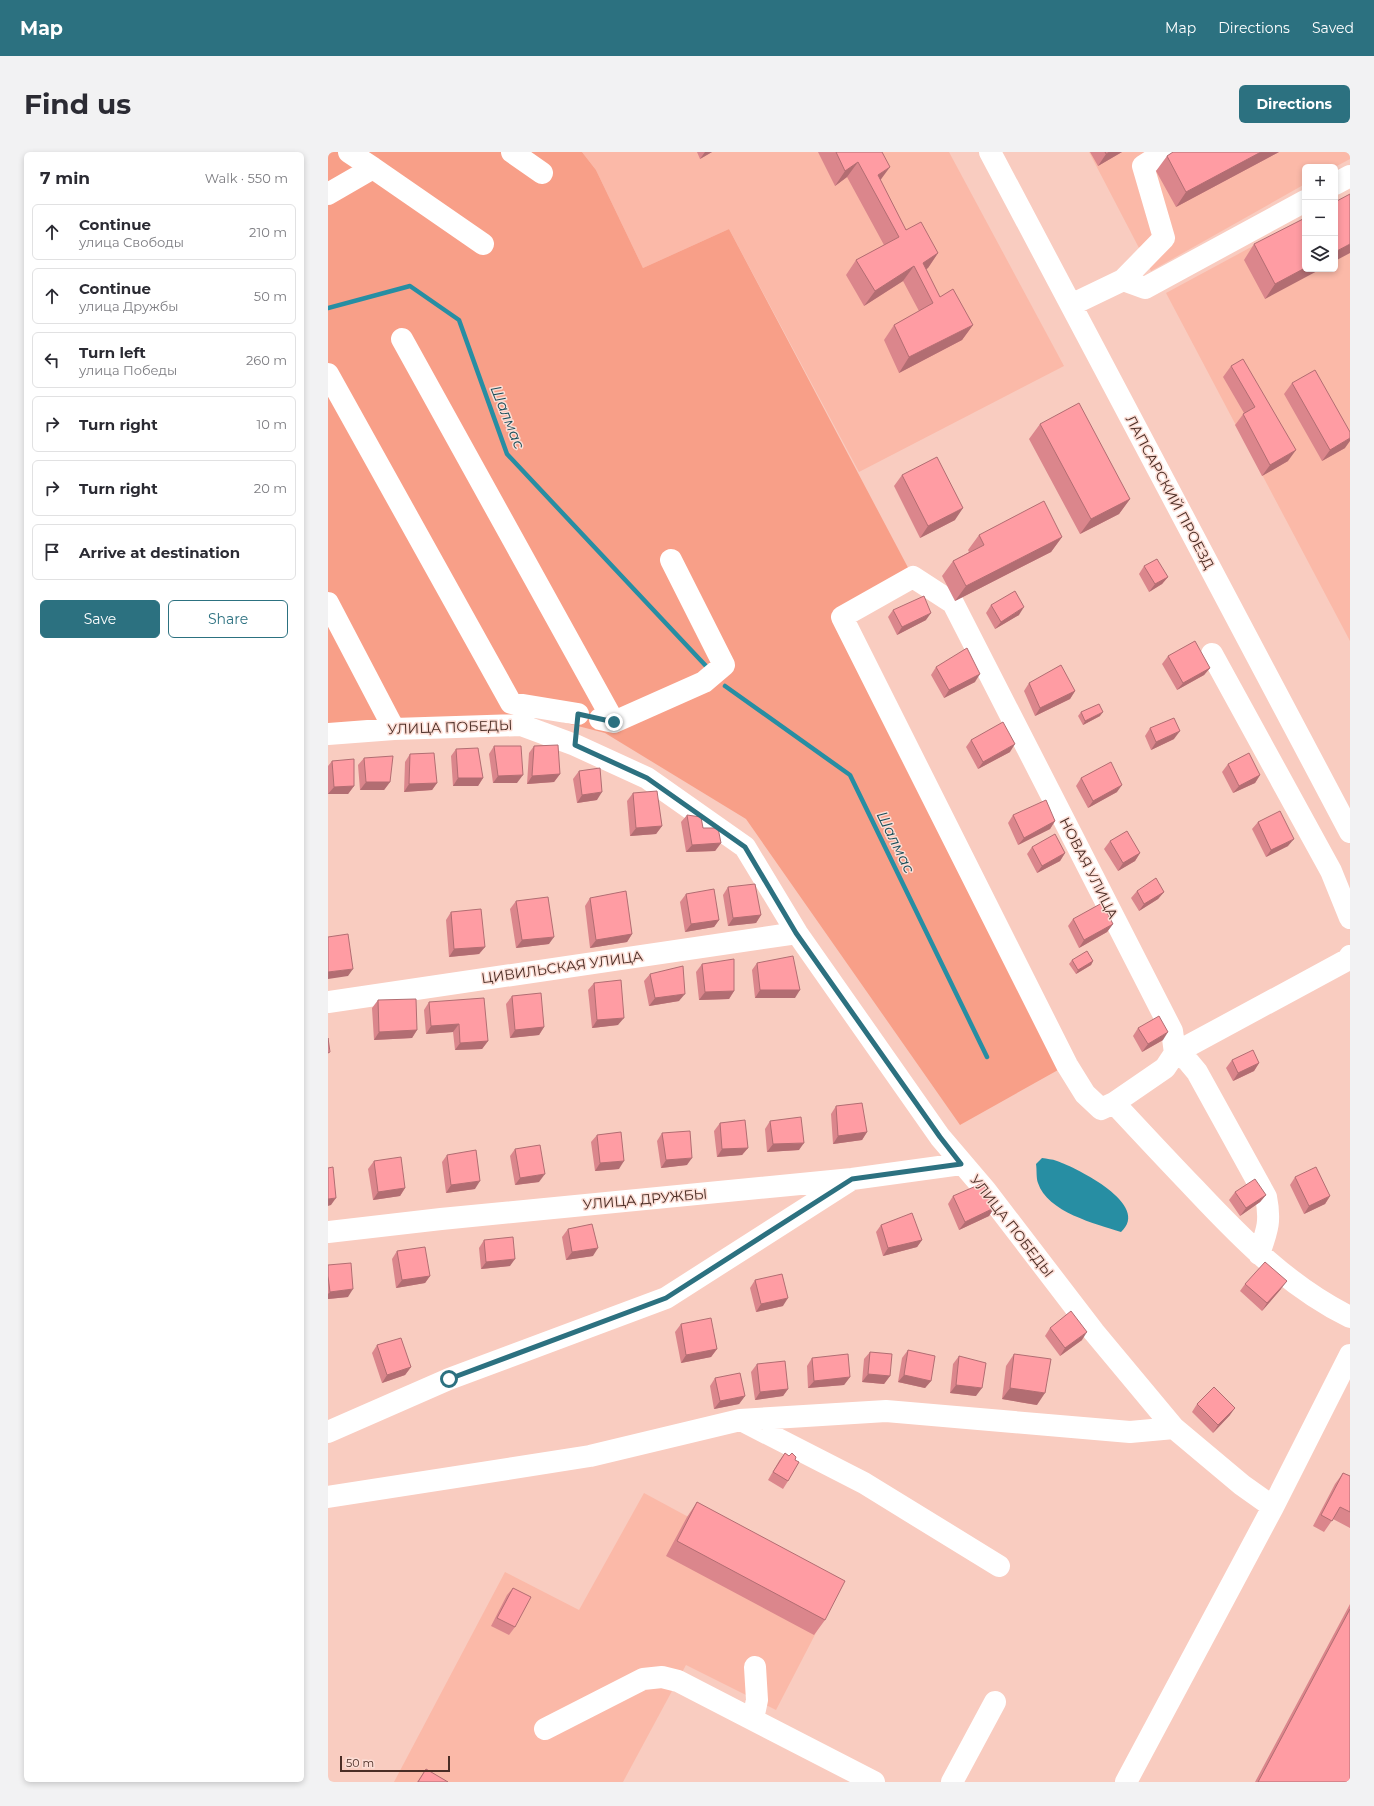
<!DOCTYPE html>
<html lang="en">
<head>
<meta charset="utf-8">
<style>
  :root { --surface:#fff; --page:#f2f2f3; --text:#2b2b33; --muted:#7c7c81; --line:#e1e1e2; --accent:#2c7180 }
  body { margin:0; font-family:Montserrat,sans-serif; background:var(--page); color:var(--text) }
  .controls { position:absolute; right:12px; top:12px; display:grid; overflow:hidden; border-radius:6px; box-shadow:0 2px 6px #0003 }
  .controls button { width:36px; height:36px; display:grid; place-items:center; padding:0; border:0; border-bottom:1px solid var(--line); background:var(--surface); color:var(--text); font:20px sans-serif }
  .scale { position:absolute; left:12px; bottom:10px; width:110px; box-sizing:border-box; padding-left:4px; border:2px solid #4a2d25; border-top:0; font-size:11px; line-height:14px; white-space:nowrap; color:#4a2d25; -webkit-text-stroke:3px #fcddd5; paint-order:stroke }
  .stop { position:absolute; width:12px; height:12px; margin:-9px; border:3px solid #2c7180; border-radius:50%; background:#fff }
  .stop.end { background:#2c7180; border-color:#fff; box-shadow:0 1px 4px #0008 }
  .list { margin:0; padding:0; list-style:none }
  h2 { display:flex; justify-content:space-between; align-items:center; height:52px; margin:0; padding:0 16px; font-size:17px }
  h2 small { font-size:13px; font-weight:400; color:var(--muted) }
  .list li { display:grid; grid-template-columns:26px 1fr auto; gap:12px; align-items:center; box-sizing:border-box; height:56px; margin:0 8px 8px; padding:0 8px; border:1px solid var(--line); border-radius:6px }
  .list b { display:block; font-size:15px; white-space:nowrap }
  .list p { margin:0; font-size:13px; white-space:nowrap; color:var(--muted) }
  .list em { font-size:13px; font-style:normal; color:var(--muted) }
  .actions { display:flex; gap:8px; padding:12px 16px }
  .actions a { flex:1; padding:9px 0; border:1px solid var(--accent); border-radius:6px; text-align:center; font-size:14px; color:var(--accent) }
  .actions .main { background:var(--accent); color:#fff }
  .icon { flex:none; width:22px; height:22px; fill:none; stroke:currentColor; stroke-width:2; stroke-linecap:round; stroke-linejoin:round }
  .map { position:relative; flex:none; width:1022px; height:1630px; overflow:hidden; border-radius:6px }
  header { display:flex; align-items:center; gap:24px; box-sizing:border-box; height:56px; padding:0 20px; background:var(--accent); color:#fff }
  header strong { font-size:19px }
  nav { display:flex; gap:22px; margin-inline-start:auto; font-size:14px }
  .intro { display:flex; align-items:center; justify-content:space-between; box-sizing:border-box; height:96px; padding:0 24px }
  h1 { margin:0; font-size:28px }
  .button { padding:10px 18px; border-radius:6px; background:var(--accent); color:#fff; font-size:14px; font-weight:700 }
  main { display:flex; gap:24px; padding:0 24px }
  aside { flex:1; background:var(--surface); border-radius:6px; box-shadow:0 2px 6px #0003 }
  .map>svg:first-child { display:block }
</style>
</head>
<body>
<header>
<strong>Map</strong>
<nav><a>Map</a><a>Directions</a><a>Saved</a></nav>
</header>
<div class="intro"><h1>Find us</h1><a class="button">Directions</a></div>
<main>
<aside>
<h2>7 min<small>Walk · 550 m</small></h2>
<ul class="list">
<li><svg class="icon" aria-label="ahead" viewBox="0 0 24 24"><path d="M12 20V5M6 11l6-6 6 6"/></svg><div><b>Continue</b><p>улица Свободы</p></div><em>210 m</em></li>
<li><svg class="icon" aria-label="ahead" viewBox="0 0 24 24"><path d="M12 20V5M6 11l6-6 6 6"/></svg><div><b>Continue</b><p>улица Дружбы</p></div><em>50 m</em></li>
<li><svg class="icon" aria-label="left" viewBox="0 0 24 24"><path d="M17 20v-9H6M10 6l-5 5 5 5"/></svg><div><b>Turn left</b><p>улица Победы</p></div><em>260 m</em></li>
<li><svg class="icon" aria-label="right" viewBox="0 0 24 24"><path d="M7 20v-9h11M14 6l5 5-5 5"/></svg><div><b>Turn right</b></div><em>10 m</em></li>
<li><svg class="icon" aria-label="right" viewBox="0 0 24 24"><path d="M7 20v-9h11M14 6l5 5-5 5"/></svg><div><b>Turn right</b></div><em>20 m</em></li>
<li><svg class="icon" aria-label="arrive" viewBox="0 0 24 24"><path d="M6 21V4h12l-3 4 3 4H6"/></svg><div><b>Arrive at destination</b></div></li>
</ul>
<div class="actions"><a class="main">Save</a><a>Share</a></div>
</aside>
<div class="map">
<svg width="1022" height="1630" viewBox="0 0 1022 1630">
  <rect width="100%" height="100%" fill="#f9ccc0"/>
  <path fill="#fbb9a8" d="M254 0H621L736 214 531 320 401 77 315 116 268 18Z
    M761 0H1022V7L1007 15H977V32L823 119Z
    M1022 42V489L838 141 977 66V117H1007V50Z
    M316 1341 507 1444 448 1558 358 1513 295 1630H66L177 1420 251 1458Z"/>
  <path fill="#f89f88" d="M0 0H254L268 18 315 116 401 77 585 425 515 464 739 913 632 973 418 667 277 581 203 562 0 572Z"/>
  <path fill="#278ea3" d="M714 1006C719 1007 724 1007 729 1009 749 1016 824 1053 793 1080 768 1072 719 1060 710 1031 708 1026 709 1018 708 1012Z"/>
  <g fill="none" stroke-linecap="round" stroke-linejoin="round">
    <path stroke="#278ea3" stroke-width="4.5" d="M0 156 82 134 131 168 179 302 378 514
      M397 534 522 623 659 905"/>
    <path stroke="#fff" stroke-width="22" d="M184 0 214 21
      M662 0 1022 680
      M45 16 155 92
      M1007 32 1022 24
      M0 42 45 16 21 0
      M795 128 836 86 815 14 837 0
      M743 153 795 128 817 136 977 49
      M74 187 286 570
      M0 222 183 551 250 562
      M585 425 625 451 844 879 847 901 837 916 786 951 773 957 757 942 739 913 514 465Z
      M0 451 66 577
      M884 502 1003 719 1022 766
      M272 567 286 570 376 530 396 513 343 408
      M0 582 66 577 193 573 247 593 319 626 417 695 469 781 612 985 658 1039 766 1180 846 1276 914 1333 945 1355
      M0 850 469 781
      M847 901 859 908 869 920 938 1045C943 1070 939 1079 931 1102
      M847 901 1019 808 1022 804
      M786 951C813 980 840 1009 867 1037 914 1087 961 1135 1022 1165
      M0 1080 113 1067 524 1027 633 1012
      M413 1268 536 1331 671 1414
      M0 1280 121 1227 338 1146 521 1029
      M0 1345 262 1304 412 1268 558 1259 802 1280 846 1276
      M425 1567 429 1548 427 1515
      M217 1577 315 1527 334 1525 350 1529 546 1630
      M624 1630 667 1550
      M798 1630 945 1355 1022 1203"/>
  </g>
  <path fill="#db868c" d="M369 0H384L372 7Z
    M490 0H554L553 29 578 78 610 101 600 116 598 117 612 145 645 173 634 188 571 221 556 188 566 173 591 159 575 129 536 154 518 123 528 108 556 93 519 25 507 34Z
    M762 0H794L770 14Z
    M951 0 848 55 828 19 839 4Z
    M926 92 977 117 937 147 916 108Z
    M903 214 960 309 934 324 907 273 916 261 895 225Z
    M964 231 1017 296 994 309 956 242Z
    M712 272 802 347 791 362 752 382 701 287Z
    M574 323 627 368 592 386 566 334Z
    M651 383 734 385 723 400 627 449 614 424 625 409 641 400 640 398Z
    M816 414 840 425 834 432 821 440 811 422Z
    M663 453 691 463 667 477 658 461Z
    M565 458 598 468 569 483 560 465Z
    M840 504 882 516 876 523 849 538 834 512Z
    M608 515 647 530 616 546 603 523Z
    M701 531 747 539 742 547 707 564 696 539Z
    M753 560 772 564 755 573 750 564Z
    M822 576 846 587 823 598 817 584Z
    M643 588 682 600 650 617 638 595Z
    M166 594 189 631H165L161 602Z
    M206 594 232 622 226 630 199 632 201 601Z
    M128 597 155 626 150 634H125L123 604Z
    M82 602 109 631 104 638 76 640 77 610Z
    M36 606 62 630 56 638H32L30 613Z
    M4 609 26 634 20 642H0V614Z
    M900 612 932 623 927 631 905 641 894 620Z
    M251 619 269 648 249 651 245 627Z
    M753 626 789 640 760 656 748 634Z
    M305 641 334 674 328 682 302 684 299 649Z
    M359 663 393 691 387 699 358 700 353 670Z
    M685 663 727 669 722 677 690 693 680 671Z
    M930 670 960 694 938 705 924 677Z
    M782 689 812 701 807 709 790 719 776 697Z
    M704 695 737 701 732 709 709 721 699 702Z
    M400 735 433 763 428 771 400 774 395 743Z
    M809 739 836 740 830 747 811 759 803 746Z
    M358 742 391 768 386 775 357 780 352 750Z
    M262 746 304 782 299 790 262 796 257 754Z
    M188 749 221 792 188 796 182 757Z
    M123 760 157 795 151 802 121 805 118 768Z
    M745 767 785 772 779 780 751 796 740 774Z
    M744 808 765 809 763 813 748 822 741 812Z
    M429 811 467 846H427L424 818Z
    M374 812 406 839 401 847 371 848 368 820Z
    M322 822 351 849 321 854 316 829Z
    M266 831 290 873 264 876 260 838Z
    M184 844 216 875 211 883 182 886 178 852Z
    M50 848 89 878 84 886 46 888 44 856Z
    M101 850 160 889 154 897 127 898 125 880 98 882 96 858Z
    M810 876 835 888 814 900 805 884Z
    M904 908 931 911 926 919 905 929 898 916Z
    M508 954 539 980 534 988 505 992 503 962Z
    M442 969 471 998 439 1000 437 977Z
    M392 971 420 996 414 1003 389 1005 386 979Z
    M334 981 359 1013 333 1016 329 989Z
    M269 983 291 1017 267 1019 263 990Z
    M187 997 211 1030 187 1033 182 1004Z
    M119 1003 147 1037 118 1041 114 1010Z
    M46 1009 77 1036 72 1044 45 1048 40 1017Z
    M967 1025 1002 1044 997 1052 976 1062 962 1033Z
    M907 1040 938 1043 932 1050 912 1064 901 1048Z
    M625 1044 666 1056 661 1064 631 1078 620 1052Z
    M553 1073 594 1088 589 1095 555 1104 548 1080Z
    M240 1077 265 1104 238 1108 234 1085Z
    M156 1088 182 1114 153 1117 151 1096Z
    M69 1099 102 1124 97 1131 68 1136 64 1107Z
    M0 1113 20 1145 0 1147Z
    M427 1128 455 1154 428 1160 422 1136Z
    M917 1132 953 1137 934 1159 912 1139Z
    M353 1172 389 1197 383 1205 353 1211 347 1180Z
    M722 1176 754 1188 732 1204 717 1184Z
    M49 1193 83 1215 77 1223 54 1231 44 1201Z
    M580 1198 603 1229 597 1236 570 1230 574 1206Z
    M542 1200 562 1224 556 1232 534 1230 536 1207Z
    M686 1202 709 1253 674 1247 678 1214Z
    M631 1204 648 1244 622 1241 625 1212Z
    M484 1206 522 1225 516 1233 480 1236 479 1214Z
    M429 1212 460 1237 455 1244 427 1248 423 1220Z
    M387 1226 417 1244 411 1252 386 1257 382 1234Z
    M869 1252 902 1263 885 1281 864 1260Z
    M457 1301 467 1308 460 1329 455 1337 440 1328 451 1309Z
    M1015 1321 1022 1324V1376L1005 1367 996 1380 985 1374 1007 1332Z
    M369 1350 497 1468 486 1483 338 1404 359 1365Z
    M185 1436 187 1475 181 1483 163 1474 179 1443Z
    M1022 1452V1630H927Z
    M98 1617 120 1630H89Z"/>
  <path fill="#b26d72" d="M377 0H384L372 7Z
    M782 0H794L770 14 778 2Z
    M933 0H951L848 55 858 40Z
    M530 10 519 25 507 34 517 19Z
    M562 15 551 30 550 23Z
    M1022 92V101L1007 109V100Z
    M610 101 600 116 590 122 595 111Z
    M586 114 575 129 536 154 547 139Z
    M977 116V117H993L937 147 947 132Z
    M645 173 634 188 571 221 581 205Z
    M1022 286V289L1017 296 994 309 1002 298Z
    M968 298 960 309 934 324 942 313Z
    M802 347 791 362 752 382 763 367Z
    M635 356 627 368 592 386 600 374Z
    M734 385 723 400 627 449 638 434Z
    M840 425 834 432 821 440 827 432Z
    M696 455 691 463 667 477 673 470Z
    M603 461 598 468 569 483 574 475Z
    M882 516 876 523 849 538 855 531Z
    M652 522 647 530 616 546 621 538Z
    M747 539 742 547 707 564 712 556Z
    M775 560 772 564 755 573 757 569Z
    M852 579 846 587 823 598 828 590Z
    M687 592 682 600 650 617 655 610Z
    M232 622 226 630 199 632 204 624Z
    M195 623 189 631H165L170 624Z
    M932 623 927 631 905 641 911 634Z
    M130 626H155L150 634H125Z
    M38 630H62L56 638H32Z
    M109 631 104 638 76 640 81 632Z
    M794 633 789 640 760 656 765 649Z
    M26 634 20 642H0L6 635Z
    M274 640 269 648 249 651 254 643Z
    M727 669 722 677 690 693 696 686Z
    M334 674 328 682 302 684 308 676Z
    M966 687 960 694 938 705 943 698Z
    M393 691 387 699 358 700 364 693Z
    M737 701 732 709 709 721 714 714Z
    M812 701 807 709 790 719 795 711Z
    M836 740 830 747 811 759 816 752Z
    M433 763 428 771 400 774 405 766Z
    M391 768 386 775 357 780 363 772Z
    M785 772 779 780 751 796 756 788Z
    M304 782 299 790 262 796 268 788Z
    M226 785 221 792 188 796 194 788Z
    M157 795 151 802 121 805 126 797Z
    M765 809 763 813 748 822 750 818Z
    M25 817 20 824 0 827V820Z
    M432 838H472L467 846H427Z
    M406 839 401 847 371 848 377 840Z
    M357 842 351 849 321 854 327 846Z
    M296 866 290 873 264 876 269 868Z
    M131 872 125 880 98 882 103 874Z
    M216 875 211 883 182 886 187 878Z
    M89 878 84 886 46 888 51 880Z
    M840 880 835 888 814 900 820 892Z
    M160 889 154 897 127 898 132 891Z
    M931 911 926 919 905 929 910 921Z
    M539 980 534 988 505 992 510 984Z
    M476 991 471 998 439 1000 445 992Z
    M420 996 414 1003 389 1005 394 997Z
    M364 1006 359 1013 333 1016 338 1008Z
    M296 1009 291 1017 267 1019 272 1011Z
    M217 1022 211 1030 187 1033 192 1026Z
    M152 1029 147 1037 118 1041 123 1033Z
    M77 1036 72 1044 45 1048 50 1040Z
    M938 1043 932 1050 912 1064 918 1056Z
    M1002 1044 997 1052 976 1062 981 1054Z
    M8 1046 3 1053 0 1054V1047Z
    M666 1056 661 1064 631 1078 637 1070Z
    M594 1088 589 1095 555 1104 560 1096Z
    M270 1096 265 1104 238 1108 244 1100Z
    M187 1107 182 1114 153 1117 158 1110Z
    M102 1124 97 1131 68 1136 74 1128Z
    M959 1129 953 1137 934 1159 939 1151Z
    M25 1137 20 1145 0 1147V1142L2 1140Z
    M460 1146 455 1154 428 1160 433 1152Z
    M759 1180 754 1188 732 1204 737 1196Z
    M389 1197 383 1205 353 1211 358 1203Z
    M83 1215 77 1223 54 1231 59 1223Z
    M540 1222 562 1224 556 1232 534 1230Z
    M576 1223 603 1229 597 1236 570 1230Z
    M522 1225 516 1233 480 1236 486 1229Z
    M628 1233 654 1236 648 1244 622 1241Z
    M682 1236 717 1241 709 1253 674 1247Z
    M460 1237 455 1244 427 1248 432 1240Z
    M417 1244 411 1252 386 1257 392 1249Z
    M907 1256 902 1263 885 1281 890 1273Z"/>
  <path fill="#ff9ca3" stroke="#b26d72" d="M508 0H554L562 15 550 23 578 78 593 70 610 101 595 111 612 145 625 137 645 173 581 205 566 173 605 151 586 114 547 139 528 108 571 85 530 10 517 19Z
    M777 0H782L778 2Z
    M845 0H933L858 40 839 4Z
    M1022 42V92L1007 100V50Z
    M977 66V116L947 132 926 92Z
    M915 207 968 298 942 313 915 262 927 255 903 214Z
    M987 218 1022 280V286L1002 298 964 231Z
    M751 251 802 347 763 367 712 272Z
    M609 305 635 356 600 374 574 323Z
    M716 349 734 385 638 434 625 409 656 393 651 383Z
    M829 407 840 425 827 432 816 414Z
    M687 439 696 455 673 470 663 453Z
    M596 444 603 461 574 475 565 458Z
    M867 489 882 516 855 531 840 504Z
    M639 496 652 522 621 538 608 515Z
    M733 513 747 539 712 556 701 531Z
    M771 552 775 560 757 569 753 560Z
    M846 566 852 579 828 590 822 576Z
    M675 570 687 592 655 610 643 588Z
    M230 593 232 622 204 624 206 594Z
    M166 594H193L195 623 170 624Z
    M150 596 155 626H130L128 597Z
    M106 601 109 631 81 632 82 602Z
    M921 601 932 623 911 634 900 612Z
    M65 604 62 630H38L36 606Z
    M26 607V634L6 635 4 609Z
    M783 610 794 633 765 649 753 626Z
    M272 616 274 640 254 643 251 619Z
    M329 639 334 674 308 676 305 641Z
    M718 648 727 669 696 686 685 663Z
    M952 659 966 687 943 698 930 670Z
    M359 663 373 665 375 676H390L393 691 364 693Z
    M799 679 812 701 795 711 782 689Z
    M727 682 737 701 714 714 704 695Z
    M828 726 836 740 816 752 809 739Z
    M427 732 433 763 405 766 400 735Z
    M386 737 391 768 363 772 358 742Z
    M298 739 304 782 268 788 262 746Z
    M220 745 226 785 194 788 188 749Z
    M774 751 785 772 756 788 745 767Z
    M153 757 157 795 126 797 123 760Z
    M20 782 25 817 0 820V785Z
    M759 799 765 809 750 818 744 808Z
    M465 804 472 838H432L429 811Z
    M406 807V839L377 840 374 812Z
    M355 814 357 842 327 846 322 822Z
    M293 828 296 866 269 868 266 831Z
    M213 841 216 875 187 878 184 844Z
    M156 846 160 889 132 891 131 872 103 874 101 850Z
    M88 847 89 878 51 880 50 848Z
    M831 864 840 880 820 892 810 876Z
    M0 886 2 900 0 901Z
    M925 898 931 911 910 921 904 908Z
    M534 951 539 980 510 984 508 954Z
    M473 965 476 991 445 992 442 969Z
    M417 968 420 996 394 997 392 971Z
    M362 979 364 1006 338 1008 334 981Z
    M293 980 296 1009 272 1011 269 983Z
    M212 993 217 1022 192 1026 187 997Z
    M148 998 152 1029 123 1033 119 1003Z
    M73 1005 77 1036 50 1040 46 1009Z
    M5 1015 8 1046 0 1047V1016Z
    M988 1015 1002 1044 981 1054 967 1025Z
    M927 1027 938 1043 918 1056 907 1040Z
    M655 1031 666 1056 637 1070 625 1044Z
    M584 1061 594 1088 560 1096 553 1073Z
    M264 1072 270 1096 244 1100 240 1077Z
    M185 1085 187 1107 158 1110 156 1088Z
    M97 1095 102 1124 74 1128 69 1099Z
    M937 1110 959 1129 939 1151 917 1132Z
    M23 1111 25 1137 2 1140 0 1124V1113Z
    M454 1122 460 1146 433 1152 427 1128Z
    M743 1159 759 1180 737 1196 722 1176Z
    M383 1166 389 1197 358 1203 353 1172Z
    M73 1186 83 1215 59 1223 49 1193Z
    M580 1198 607 1204 603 1229 576 1223Z
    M542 1200 564 1202 562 1224 540 1222Z
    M520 1202 522 1225 486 1229 484 1206Z
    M686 1202 723 1207 717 1241 682 1236Z
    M631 1204 658 1211 654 1236 628 1233Z
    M457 1209 460 1237 432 1240 429 1212Z
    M412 1221 417 1244 392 1249 387 1226Z
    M886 1235 907 1256 890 1273 869 1252Z
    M457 1301 461 1304 464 1301 468 1305 467 1308 471 1310 460 1329 445 1320Z
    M1015 1321 1022 1324V1360L1012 1355 1004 1369 993 1363Z
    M369 1350 517 1429 497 1468 349 1389Z
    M185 1436 203 1445 187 1475 169 1466Z
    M1022 1457V1630H930Z
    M98 1617 120 1630H90Z"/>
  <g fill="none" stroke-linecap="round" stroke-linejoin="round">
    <path stroke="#2c7180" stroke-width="5" d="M121 1227 338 1146 524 1027 633 1012 612 985 468 781 417 695 319 626 247 593 250 562 286 570"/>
  </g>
  <g text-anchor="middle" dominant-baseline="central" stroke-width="3" stroke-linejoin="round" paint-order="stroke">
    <g font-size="14" fill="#4a2d25" stroke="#fcddd5">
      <text transform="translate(842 340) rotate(62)">ЛАПСАРСКИЙ ПРОЕЗД</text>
      <text transform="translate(122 575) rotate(-2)">УЛИЦА ПОБЕДЫ</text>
      <text transform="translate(761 716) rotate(63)">НОВАЯ УЛИЦА</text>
      <text transform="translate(234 815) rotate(-8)">ЦИВИЛЬСКАЯ УЛИЦА</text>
      <text transform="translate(317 1047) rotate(-5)">УЛИЦА ДРУЖБЫ</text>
      <text transform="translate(684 1074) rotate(52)">УЛИЦА ПОБЕДЫ</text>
    </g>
    <g font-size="15" font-style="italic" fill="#174e5a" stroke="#fcddd5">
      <text transform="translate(180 265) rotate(68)">Шалмас</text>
      <text transform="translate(568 690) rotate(64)">Шалмас</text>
    </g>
  </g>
</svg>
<div class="controls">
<button>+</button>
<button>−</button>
<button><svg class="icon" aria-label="layers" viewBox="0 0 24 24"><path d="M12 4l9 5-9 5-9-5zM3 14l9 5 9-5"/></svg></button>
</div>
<div class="scale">50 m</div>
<div class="stop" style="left:121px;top:1227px"></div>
<div class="stop end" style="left:286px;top:570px"></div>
</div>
</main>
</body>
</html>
